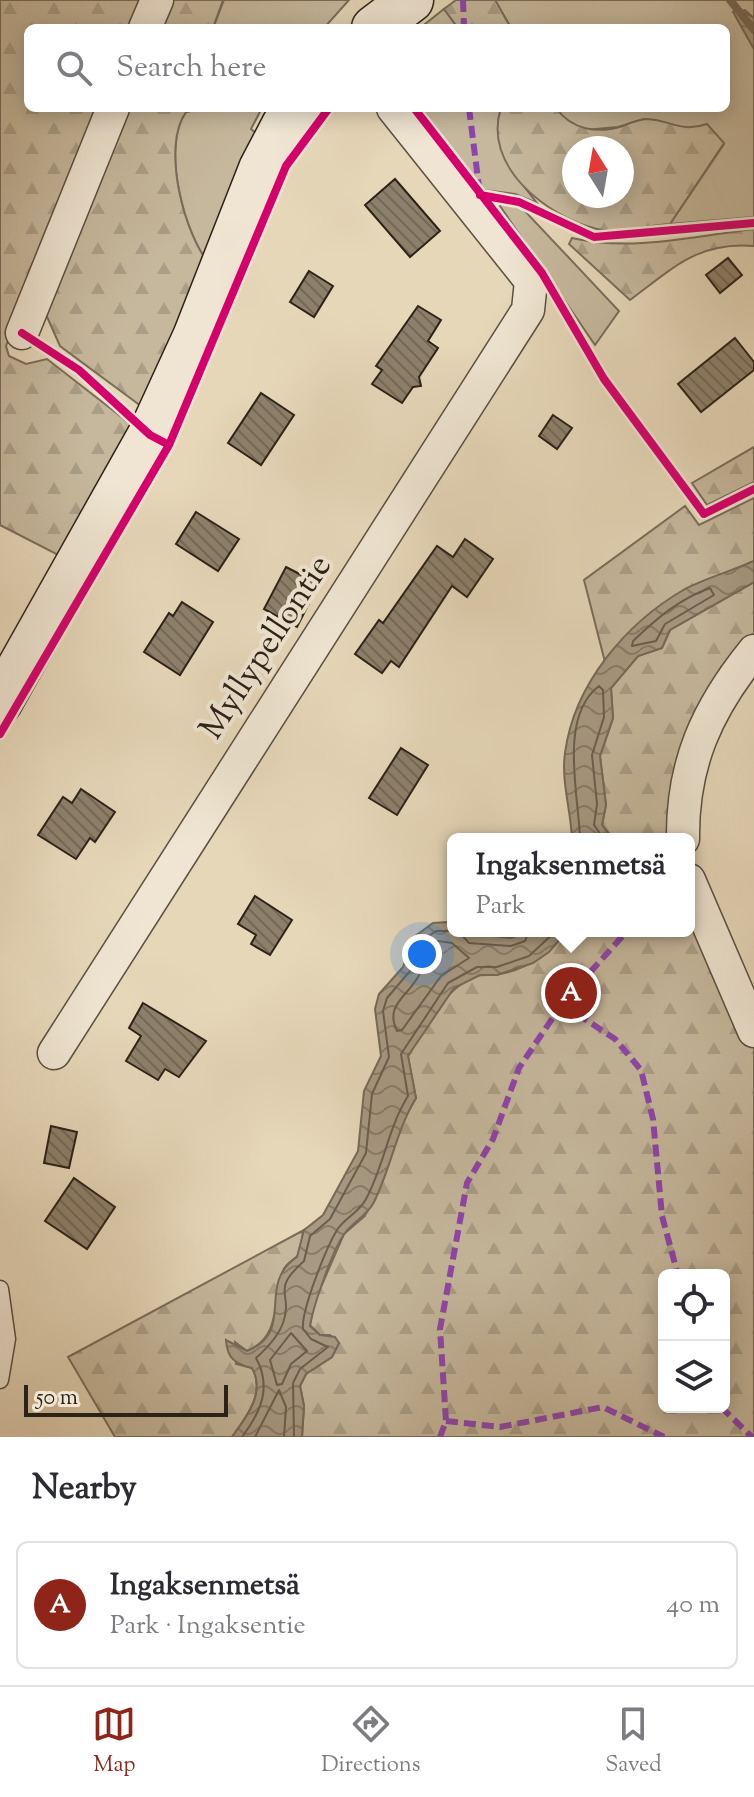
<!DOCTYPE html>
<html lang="en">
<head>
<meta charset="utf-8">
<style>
  :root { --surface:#fff; --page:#f7f7f7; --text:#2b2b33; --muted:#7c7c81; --line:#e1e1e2; --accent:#8f2418 }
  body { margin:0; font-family:"Sorts Mill Goudy",serif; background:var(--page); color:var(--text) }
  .controls { position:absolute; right:24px; bottom:24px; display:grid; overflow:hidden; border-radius:12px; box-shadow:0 4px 20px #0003 }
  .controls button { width:72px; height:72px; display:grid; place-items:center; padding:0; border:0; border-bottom:2px solid var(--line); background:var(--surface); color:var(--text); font:40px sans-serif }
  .compass { position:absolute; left:562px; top:136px; width:72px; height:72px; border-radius:50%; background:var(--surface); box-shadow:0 4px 20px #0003; rotate:349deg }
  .scale { position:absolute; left:24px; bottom:20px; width:204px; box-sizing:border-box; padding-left:8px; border:4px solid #2c2217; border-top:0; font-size:22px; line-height:28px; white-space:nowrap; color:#2c2217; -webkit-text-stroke:6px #efe5d2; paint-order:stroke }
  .you { position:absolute; left:422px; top:954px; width:28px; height:28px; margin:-20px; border:6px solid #fff; border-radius:50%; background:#1a73e8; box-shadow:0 0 0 12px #1a73e833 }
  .badge { display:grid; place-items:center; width:52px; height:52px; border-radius:50%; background:var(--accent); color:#fff; font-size:26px; font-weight:700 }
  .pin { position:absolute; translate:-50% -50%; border:4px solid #fff; box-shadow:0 2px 8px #0006 }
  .popup { position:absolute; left:447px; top:833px; width:248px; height:104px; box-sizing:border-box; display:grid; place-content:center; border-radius:12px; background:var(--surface); filter:drop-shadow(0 2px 6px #0005); font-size:26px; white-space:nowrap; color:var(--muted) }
  .popup b { font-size:30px; color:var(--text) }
  .popup::after { content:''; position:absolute; left:50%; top:100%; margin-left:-16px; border:16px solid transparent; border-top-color:var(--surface) }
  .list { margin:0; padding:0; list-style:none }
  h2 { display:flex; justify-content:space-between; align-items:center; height:104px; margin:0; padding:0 32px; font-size:34px }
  h2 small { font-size:26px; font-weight:400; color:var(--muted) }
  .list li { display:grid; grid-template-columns:52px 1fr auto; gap:24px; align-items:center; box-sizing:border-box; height:128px; margin:0 16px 16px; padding:0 16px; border:2px solid var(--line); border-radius:12px }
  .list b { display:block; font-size:30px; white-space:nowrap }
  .list p { margin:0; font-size:26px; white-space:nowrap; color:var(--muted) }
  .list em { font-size:26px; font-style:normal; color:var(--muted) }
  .icon { flex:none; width:44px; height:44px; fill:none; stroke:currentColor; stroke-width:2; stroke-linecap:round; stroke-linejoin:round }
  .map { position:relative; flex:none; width:754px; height:1437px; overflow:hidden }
  .search { position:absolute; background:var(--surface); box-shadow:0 4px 20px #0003; left:24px; right:24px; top:24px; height:88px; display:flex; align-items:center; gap:20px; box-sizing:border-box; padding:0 28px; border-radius:12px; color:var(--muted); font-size:30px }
  .sheet { height:248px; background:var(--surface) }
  nav { display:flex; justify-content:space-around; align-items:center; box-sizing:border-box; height:112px; border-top:2px solid var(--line); background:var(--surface); font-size:22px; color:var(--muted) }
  nav a { display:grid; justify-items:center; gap:4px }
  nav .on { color:var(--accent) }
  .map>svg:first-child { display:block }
</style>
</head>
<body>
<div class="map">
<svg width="754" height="1437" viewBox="0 0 754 1437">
  <defs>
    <pattern id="forest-firs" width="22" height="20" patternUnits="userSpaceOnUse" patternTransform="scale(2)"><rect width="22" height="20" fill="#c6b89d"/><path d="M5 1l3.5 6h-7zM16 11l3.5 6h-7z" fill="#aa9e86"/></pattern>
    <pattern id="water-waves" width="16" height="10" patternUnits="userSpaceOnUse" patternTransform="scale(2)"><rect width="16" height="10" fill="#a79982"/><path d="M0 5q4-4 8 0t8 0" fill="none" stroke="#887c69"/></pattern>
    <pattern id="building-back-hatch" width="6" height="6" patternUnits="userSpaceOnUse" patternTransform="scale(2)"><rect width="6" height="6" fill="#8d806b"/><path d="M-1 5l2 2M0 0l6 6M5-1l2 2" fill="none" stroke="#736857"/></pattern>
  </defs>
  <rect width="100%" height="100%" fill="#e6d7b9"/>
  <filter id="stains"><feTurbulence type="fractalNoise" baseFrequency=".0025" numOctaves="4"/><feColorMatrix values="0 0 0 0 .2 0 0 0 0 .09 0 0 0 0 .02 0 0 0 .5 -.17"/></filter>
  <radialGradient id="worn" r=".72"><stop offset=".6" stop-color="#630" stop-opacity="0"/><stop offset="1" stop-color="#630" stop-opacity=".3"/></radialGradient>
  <path fill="#c6b89d" stroke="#796d5a" stroke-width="2" d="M224 0H349L324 28H213Z
    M495 0H754V18L745 10 734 12 754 49V217L670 224 724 144 696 128H677L644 119 618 127 585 130 565 120 556 108H726V28H511Z
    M444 9 458 28H420Z
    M205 108H262L251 129 256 133 211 266C184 236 161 146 186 112Z
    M421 108H501C489 146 515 175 537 203L515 194 483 190Z
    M501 202 523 209 619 311 595 345 500 206Z"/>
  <path fill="url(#forest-firs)" stroke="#796d5a" stroke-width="2" fill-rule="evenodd" d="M0 0H146L135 28H28V108H102L6 346 9 356 26 364 47 359 137 429 64 558 0 525Z
    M164 0H223L213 28H153Z
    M456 0H495L511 28H458L444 9Z
    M121 108H205L186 112C161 146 184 236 211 266L149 412 60 346 44 310Z
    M501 108H556C572 130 597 134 623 126 630 123 639 119 647 119 671 120 680 133 707 124L724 143 670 224C649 225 617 234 597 229 546 216 482 166 501 108ZM574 148H622V196H574Z
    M754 229V246C698 241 672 269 630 300L569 244 572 238C631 252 695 236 754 229Z
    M754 447V482L707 505 692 483Z
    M754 498V561C685 592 655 599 605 662L584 580 685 506 699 525Z
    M754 582V637L721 667 700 708 673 839H613L602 825 606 805 600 756 613 718 611 688 638 656 662 648 670 630Z
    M689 906 754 996V1437H302L304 1406 300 1386 306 1374 332 1357 339 1343 330 1335H320L310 1325 314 1303 344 1234 365 1216 401 1124 416 1098 408 1057C418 1031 449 986 475 976 483 974 492 976 500 974 528 969 550 952 567 931H689ZM664 1275H724V1407H664Z
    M304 1230C300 1238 304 1246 299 1254 294 1261 286 1262 283 1271 272 1300 282 1337 247 1351L235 1342 236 1364 252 1368C266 1392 246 1418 232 1437H115L68 1357Z"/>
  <path fill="url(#water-waves)" stroke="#766957" stroke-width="2" d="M737 8 754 18V49L733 12Z
    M754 561V582L670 630 662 648 638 656 611 688 613 718 600 756 606 805 602 825 613 839H572C571 811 561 781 565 753 574 684 626 623 685 589 706 578 732 571 754 561Z
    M448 922 453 931 511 938 530 931H567L549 952 533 963 497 975H480L454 988 408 1056 416 1098C396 1131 391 1168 374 1202 367 1216 354 1221 345 1233 333 1248 313 1307 310 1326L320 1335 335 1337 339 1343 332 1357 306 1374 300 1386 304 1406 302 1437H232C246 1418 266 1393 252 1368 236 1364 227 1359 226 1340L247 1351C297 1331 255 1285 297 1257L304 1230 323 1215 358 1151 364 1091 381 1056 375 1009 379 994 403 967 414 937 433 923Z"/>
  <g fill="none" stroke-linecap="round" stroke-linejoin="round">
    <path stroke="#6a5e4c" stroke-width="2" d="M710 588 714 595 665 624 656 641 632 646 633 641C656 619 679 599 710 588Z
      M580 839C579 796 558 717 599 686L603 690 604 717 592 755 597 804 594 825 604 839
      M438 941 452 943 469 958 441 976 402 1030 397 1031C384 1004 409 996 419 975 426 960 424 952 438 941Z
      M291 1333 307 1351 291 1364 282 1384 277 1385 270 1360Z
      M242 1437C261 1412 272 1387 256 1358 266 1349 278 1337 283 1323 294 1292 269 1292 304 1261L310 1236 330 1219 366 1153 372 1094 389 1057 383 1011 387 998 410 971 420 942 436 931H458L469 943 511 946 525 941 529 931
      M255 1437 279 1390 286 1407 284 1437
      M294 1437 293 1383 300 1369 328 1347 311 1339 303 1329C301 1311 326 1248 337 1230 344 1218 359 1213 366 1199 384 1166 388 1128 408 1096L401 1054 448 983 477 967H497L529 956 556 931"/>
    <path stroke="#766957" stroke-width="8" d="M730 0 754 30"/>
  </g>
  <path fill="url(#building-back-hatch)" stroke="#2c2217" stroke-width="2" d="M395 179 440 231 410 257 365 205Z
    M728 258 742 275 720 293 706 275Z
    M309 271 333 286 314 317 290 302Z
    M418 306 441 320 428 341 438 348 419 377 421 386 413 387 402 403 372 384 382 370 376 366Z
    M735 338 754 362V370L701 412 678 384Z
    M261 393 294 415 261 465 228 443Z
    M553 415 572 428 557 449 539 436Z
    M196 512 239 539 218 571 176 544Z
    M465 539 493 559 467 597 452 586 399 667 391 661 382 673 355 654 379 620 383 623 437 546 453 557Z
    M286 567 319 584 297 627 264 609Z
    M182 602 213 622 180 675 144 652 169 613 173 616Z
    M401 748 428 765 397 815 369 798Z
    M81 789 115 812 95 842 90 838 76 859 38 835 63 797 72 803Z
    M255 896 292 920 270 955 251 944 256 935 238 924Z
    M143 1003 206 1041 179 1077 165 1069 158 1080 126 1061 141 1036 129 1028Z
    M51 1126 77 1132 69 1168 44 1163Z
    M74 1178 115 1207 87 1249 45 1221Z"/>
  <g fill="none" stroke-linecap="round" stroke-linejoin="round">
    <g stroke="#5a4f40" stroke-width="19">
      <path id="lane" d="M0 1289 7 1339 0 1380"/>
    </g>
    <g stroke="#5a4f40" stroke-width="35">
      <path id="street" d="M145 28 157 0
        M22 333 113 108
        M683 839C682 764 707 709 754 651
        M689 880 754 1031
        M54 1053 528 310 531 281 393 108"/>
    </g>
    <g stroke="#2c2217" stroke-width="47">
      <path id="secondary" d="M374 28 411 0
        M0 702 150 435 195 337 261 169 284 125 298 108"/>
    </g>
    <use href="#lane" stroke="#efe5d2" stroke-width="16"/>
    <use href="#street" stroke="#efe5d2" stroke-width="32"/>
    <use href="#secondary" stroke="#efe5d2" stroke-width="44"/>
    <path stroke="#8e44ad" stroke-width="6" stroke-dasharray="12 6" stroke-linecap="butt" d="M463 0 464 28
      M469 108 479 187
      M562 1004 615 1039 641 1070 653 1119 662 1216 678 1275
      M721 1407 752 1437
      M446 1421 500 1427 603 1407 664 1437
      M440 1437 446 1421 440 1329 467 1183 493 1139 519 1068 562 1004 627 931"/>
    <g stroke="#efe5d2" stroke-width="13">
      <path id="cycleway" d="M414 108 542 273 604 379 704 514 754 489
        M480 195 519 202 594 237 754 223
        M22 333 79 370 150 435 169 445
        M0 734 169 445 286 166 329 108"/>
    </g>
    <use href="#cycleway" stroke="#d6006c" stroke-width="8"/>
  </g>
  <g text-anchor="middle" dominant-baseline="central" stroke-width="8" stroke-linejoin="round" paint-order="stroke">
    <g font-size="34" fill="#2c2217" stroke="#efe5d2">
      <text transform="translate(267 648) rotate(-57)">Myllypellontie</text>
    </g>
  </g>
  <rect width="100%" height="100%" filter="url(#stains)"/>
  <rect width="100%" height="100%" fill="url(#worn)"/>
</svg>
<div class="controls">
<button><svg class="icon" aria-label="locate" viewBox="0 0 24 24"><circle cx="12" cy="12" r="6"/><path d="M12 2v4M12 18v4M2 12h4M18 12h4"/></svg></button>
<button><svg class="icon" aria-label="layers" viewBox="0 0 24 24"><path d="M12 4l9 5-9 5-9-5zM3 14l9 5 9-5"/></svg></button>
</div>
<svg class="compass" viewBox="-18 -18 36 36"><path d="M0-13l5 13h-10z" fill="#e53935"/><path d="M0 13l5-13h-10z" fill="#7c7c81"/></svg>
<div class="scale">50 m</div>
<div class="you"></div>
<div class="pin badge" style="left:571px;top:993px">A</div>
<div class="popup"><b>Ingaksenmetsä</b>Park</div>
<div class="search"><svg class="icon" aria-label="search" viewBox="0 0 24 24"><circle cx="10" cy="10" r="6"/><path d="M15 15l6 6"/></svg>Search here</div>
</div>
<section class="sheet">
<h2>Nearby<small></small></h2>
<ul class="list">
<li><span class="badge">A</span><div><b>Ingaksenmetsä</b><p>Park · Ingaksentie</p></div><em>40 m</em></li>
</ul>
</section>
<nav>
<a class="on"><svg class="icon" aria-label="map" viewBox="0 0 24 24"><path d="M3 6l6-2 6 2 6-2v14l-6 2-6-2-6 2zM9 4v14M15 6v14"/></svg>Map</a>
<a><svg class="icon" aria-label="directions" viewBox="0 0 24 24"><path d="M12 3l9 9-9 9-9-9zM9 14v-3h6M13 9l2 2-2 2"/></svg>Directions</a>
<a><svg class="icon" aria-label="saved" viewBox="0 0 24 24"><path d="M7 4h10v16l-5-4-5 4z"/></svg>Saved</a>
</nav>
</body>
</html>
